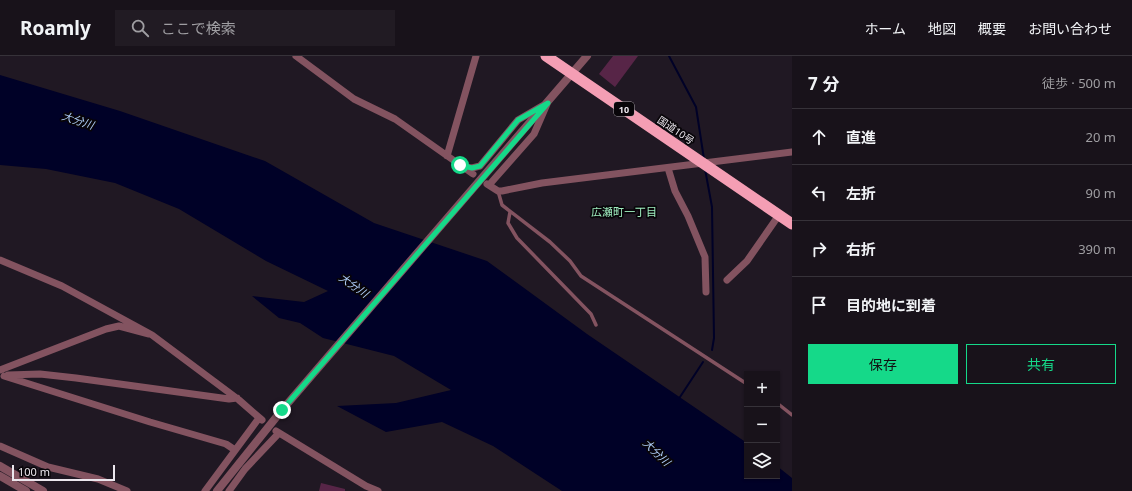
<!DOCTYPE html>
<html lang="ja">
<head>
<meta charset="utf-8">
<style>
  :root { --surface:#18121a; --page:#211b23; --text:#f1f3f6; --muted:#9f9ea2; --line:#363239; --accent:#15d989 }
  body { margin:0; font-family:"Noto Sans","Noto Sans JP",sans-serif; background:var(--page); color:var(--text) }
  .controls { position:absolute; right:12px; bottom:12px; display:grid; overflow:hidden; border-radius:0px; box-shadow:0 1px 3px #0004 }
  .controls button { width:36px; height:36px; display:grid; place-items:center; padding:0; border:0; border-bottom:1px solid var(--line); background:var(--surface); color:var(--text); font:20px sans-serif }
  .scale { position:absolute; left:12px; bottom:10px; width:103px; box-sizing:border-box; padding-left:4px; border:2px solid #ece7ee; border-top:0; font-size:11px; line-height:14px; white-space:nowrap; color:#ece7ee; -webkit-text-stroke:3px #080509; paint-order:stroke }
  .stop { position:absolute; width:12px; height:12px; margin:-9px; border:3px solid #15d989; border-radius:50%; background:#fff }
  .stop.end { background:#15d989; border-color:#fff; box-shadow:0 1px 4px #0008 }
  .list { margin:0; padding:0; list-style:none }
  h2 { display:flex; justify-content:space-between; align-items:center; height:52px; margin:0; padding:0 16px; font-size:17px }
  h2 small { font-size:13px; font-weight:400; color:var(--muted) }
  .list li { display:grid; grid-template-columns:26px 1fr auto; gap:12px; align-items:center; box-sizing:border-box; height:56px; padding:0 16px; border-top:1px solid var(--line) }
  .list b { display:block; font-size:15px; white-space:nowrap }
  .list em { font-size:13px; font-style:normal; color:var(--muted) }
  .actions { display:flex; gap:8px; padding:12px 16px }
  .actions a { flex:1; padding:9px 0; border:1px solid var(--accent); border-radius:0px; text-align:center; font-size:14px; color:var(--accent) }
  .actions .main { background:var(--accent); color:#111 }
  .icon { flex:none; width:22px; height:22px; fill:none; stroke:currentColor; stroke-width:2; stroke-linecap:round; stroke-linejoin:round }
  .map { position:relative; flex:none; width:792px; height:435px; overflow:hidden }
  header { display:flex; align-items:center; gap:24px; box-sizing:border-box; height:56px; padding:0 20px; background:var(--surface); border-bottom:1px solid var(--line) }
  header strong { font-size:19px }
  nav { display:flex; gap:22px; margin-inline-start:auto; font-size:14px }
  .search { width:280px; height:36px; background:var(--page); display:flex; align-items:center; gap:10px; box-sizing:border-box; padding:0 14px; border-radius:0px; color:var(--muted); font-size:15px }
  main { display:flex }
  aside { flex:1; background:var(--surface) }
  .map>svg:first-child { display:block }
</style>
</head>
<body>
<header>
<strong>Roamly</strong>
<div class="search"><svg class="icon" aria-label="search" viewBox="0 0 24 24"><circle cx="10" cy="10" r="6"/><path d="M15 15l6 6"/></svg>ここで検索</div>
<nav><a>ホーム</a><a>地図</a><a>概要</a><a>お問い合わせ</a></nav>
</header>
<main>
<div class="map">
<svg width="792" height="435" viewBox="0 0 792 435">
  <rect width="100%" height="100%" fill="#201823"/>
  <path fill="#000127" d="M0 19 120 55 265 105 374 167 487 205 587 278 747 387V420H777V410L792 422V435H562L493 390 442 366 386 376 337 350 396 347 451 334 394 300 323 282 300 267 279 262 252 240 304 246 328 235 266 205 179 153 115 127 46 113 0 109Z"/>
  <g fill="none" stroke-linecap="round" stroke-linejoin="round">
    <path stroke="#000127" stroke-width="2" d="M669 0 696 51 704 103
      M705 113 712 151 714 282 712 294
      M680 341 703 306"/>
  </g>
  <path fill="#572547" d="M613 0H638L615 31 599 18Z
    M321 427 345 433V435H319Z"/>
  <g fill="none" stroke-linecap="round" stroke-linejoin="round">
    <path stroke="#835360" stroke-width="3.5" d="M498 135 502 149 550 186 570 205 581 220 747 328
      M510 156 508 167 517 182 591 258 596 269
      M777 347 792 359"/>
    <path stroke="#835360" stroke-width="7" d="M296 0 354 43 395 63 473 118
      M447 100 476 0
      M464 111 472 112 480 110 518 64 542 50
      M668 112 675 135 688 160 705 201 706 236
      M487 128 498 135H502L542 127 792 96
      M489 129 534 78 547 48
      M0 204 62 230 152 279 239 344 262 364
      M727 224 747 205 779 159
      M0 314 106 273 119 270 149 278
      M8 319 40 318 76 322 229 343 237 342
      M4 320 150 366 226 388 235 394
      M276 375 366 430 378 435
      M0 390 48 411 98 423 127 435
      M205 435 259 362
      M229 435 245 413 279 377"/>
    <path stroke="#835360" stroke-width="8" d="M0 410 43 435
      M0 420 26 435
      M217 435 282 354 587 0"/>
    <path stroke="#f49eb4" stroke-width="11" d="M546 0 792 168"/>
  </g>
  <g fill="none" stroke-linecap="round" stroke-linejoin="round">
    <path stroke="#15d989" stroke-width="5" d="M282 354 548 47 518 64 480 110 472 112 460 109"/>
  </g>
  <g text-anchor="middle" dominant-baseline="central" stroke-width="3.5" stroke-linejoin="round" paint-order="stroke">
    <rect fill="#080509" stroke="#a8a3a9" stroke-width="1" x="614" y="46" width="20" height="14" rx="3"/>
    <g font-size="9" font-weight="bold" fill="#ece7ee">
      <text x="624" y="53">10</text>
    </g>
    <g font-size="10" fill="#ece7ee" stroke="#080509">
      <text transform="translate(676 74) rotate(34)">国道10号</text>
    </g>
    <g font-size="11" font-style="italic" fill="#afcefa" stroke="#080509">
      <text transform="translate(78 64) rotate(18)">大分川</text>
      <text transform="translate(354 229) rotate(35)">大分川</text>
      <text transform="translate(657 396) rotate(44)">大分川</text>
    </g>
    <g font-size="11" fill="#9fedbf" stroke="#080509">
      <text x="624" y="155">広瀬町一丁目</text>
    </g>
  </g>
</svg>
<div class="controls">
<button>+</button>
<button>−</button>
<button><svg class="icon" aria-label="layers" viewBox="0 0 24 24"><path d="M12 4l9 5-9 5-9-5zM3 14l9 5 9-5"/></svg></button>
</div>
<div class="scale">100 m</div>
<div class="stop" style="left:460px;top:109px"></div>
<div class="stop end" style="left:282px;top:354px"></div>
</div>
<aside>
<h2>7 分<small>徒歩 · 500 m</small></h2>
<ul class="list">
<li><svg class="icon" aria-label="ahead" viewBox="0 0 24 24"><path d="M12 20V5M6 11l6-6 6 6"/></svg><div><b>直進</b></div><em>20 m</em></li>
<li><svg class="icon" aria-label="left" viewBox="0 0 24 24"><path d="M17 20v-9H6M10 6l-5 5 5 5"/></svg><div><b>左折</b></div><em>90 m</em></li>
<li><svg class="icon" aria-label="right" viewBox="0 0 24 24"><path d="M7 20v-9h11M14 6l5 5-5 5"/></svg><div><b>右折</b></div><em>390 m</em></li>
<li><svg class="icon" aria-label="arrive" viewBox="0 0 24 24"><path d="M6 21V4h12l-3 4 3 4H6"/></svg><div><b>目的地に到着</b></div></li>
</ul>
<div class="actions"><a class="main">保存</a><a>共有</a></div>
</aside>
</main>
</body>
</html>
